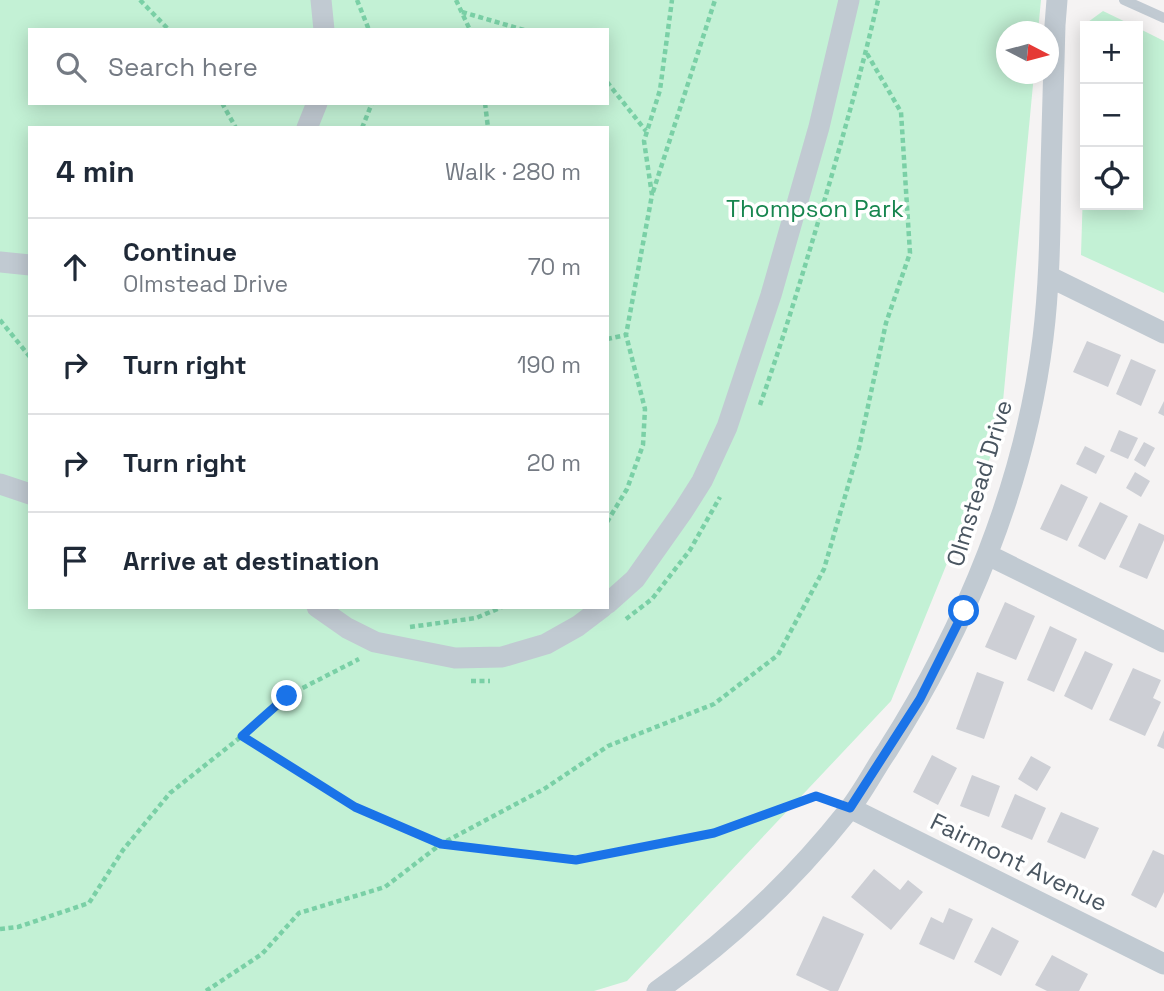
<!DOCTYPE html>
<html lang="en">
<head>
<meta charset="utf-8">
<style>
  :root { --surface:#fff; --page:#f2f2f3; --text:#1f2937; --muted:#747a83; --line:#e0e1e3 }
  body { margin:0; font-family:"Space Grotesk",sans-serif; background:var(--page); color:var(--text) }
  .controls { position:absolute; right:21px; top:21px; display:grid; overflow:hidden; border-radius:0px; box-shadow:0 4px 18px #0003 }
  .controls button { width:63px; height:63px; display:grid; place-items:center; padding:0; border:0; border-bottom:2px solid var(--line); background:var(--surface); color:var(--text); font:35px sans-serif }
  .compass { position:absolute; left:996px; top:21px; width:63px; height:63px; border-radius:50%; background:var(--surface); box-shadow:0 4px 18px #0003; rotate:96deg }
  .stop { position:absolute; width:21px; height:21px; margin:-16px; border:5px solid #1a73e8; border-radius:50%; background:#fff }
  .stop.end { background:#1a73e8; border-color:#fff; box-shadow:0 2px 7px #0008 }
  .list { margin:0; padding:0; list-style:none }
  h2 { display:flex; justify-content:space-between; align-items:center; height:91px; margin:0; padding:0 28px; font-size:30px }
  h2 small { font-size:23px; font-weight:400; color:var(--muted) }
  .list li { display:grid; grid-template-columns:46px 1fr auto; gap:21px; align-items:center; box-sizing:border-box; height:98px; padding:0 28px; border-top:2px solid var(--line) }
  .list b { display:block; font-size:26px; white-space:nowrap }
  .list p { margin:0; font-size:23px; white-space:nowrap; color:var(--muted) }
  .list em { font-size:23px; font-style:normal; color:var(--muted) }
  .icon { flex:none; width:38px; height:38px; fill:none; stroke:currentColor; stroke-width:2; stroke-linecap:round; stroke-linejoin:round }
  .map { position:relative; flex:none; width:1164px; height:991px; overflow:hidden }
  .search { position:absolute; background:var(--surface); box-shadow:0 4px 18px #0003; left:28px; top:28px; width:581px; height:77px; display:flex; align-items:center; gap:18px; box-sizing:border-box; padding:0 24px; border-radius:0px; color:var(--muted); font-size:26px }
  .panel { position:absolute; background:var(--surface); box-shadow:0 4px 18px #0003; left:28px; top:126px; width:581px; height:483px; border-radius:0px }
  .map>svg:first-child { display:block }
</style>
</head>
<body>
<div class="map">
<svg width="1164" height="991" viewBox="0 0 1164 991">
  <rect width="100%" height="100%" fill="#f5f3f3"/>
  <path fill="#c3f1d5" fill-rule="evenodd" d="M0 0H1041L1038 31 1006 32V74H1034L1000 433 891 701 627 981 594 991H0ZM30 30H607V103H30ZM30 128H607V607H30Z
    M1103 11 1134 26H1088V22Z
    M1138 28 1164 41V293L1081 255 1085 124V205H1138Z"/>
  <path fill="#cdcfd5" d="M1087 341 1121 355 1108 387 1073 372Z
    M1131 359 1156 370 1141 406 1116 394Z
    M1164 401V416L1158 413Z
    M1119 430 1138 438 1128 459 1110 451Z
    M1144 442 1155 448 1145 467 1134 460Z
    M1085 446 1105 456 1096 474 1076 464Z
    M1135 472 1150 481 1141 497 1126 488Z
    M1061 484 1088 497 1067 541 1040 529Z
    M1100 502 1128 516 1105 560 1078 546Z
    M1139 523 1164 535V540L1147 579 1119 567Z
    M1005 602 1035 616 1016 660 985 647Z
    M1050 626 1077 639 1054 692 1027 680Z
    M1085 651 1113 664 1092 710 1064 696Z
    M1133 668 1161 680 1153 698 1161 702 1145 736 1109 720Z
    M977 672 1004 682 984 739 956 729Z
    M1164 730V749L1157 746Z
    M932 755 957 768 938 805 913 792Z
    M1031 756 1051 767 1037 791 1018 779Z
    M972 775 1000 786 989 817 960 806Z
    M1015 794 1046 808 1032 840 1001 827Z
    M1061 812 1099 828 1085 859 1047 842Z
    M1153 850 1164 855V892L1156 908 1131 895Z
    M874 869 900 890 908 880 923 892 891 930 851 897Z
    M949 908 973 919 954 960 919 944 931 917 943 923Z
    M823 916 864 934 838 991H830L796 975Z
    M992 927 1019 941 1001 976 974 962Z
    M1052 955 1088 974 1079 991H1047L1035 985Z"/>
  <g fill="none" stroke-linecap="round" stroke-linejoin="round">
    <path stroke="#7ad0a6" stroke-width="4.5" stroke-dasharray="5 3.5" stroke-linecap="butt" d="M140 0 169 30
      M357 0 369 30
      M456 0 470 30
      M462 12 524 30
      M607 82 646 131
      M222 103 236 128
      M485 103 488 128
      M362 128 372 103
      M653 192 715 0
      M0 320 30 357
      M607 339 626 335
      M760 405C787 328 810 250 833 171 849 114 865 58 878 0
      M607 522 627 489 643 445 645 409 626 335 652 195 644 141 660 90 672 0
      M626 619 652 599 690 550 720 497
      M410 627 476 618 502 607
      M471 681H490
      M242 736 355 807 441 844 576 860 714 833 816 796 829 800
      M0 929 18 927 89 903 123 850 170 793 242 736 287 696 359 659
      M206 991 262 954 299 913 385 887 441 844 544 789 608 746 714 704 778 655 824 569 859 448 886 323 910 253 901 112 866 52"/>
    <path stroke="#c1cad2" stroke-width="10" d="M1124 0 1164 18"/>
    <path stroke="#c1cad2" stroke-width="21" d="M321 0 324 30
      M307 128 317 103
      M0 262 30 265
      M1050 277 1164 333
      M0 484 30 494
      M988 555 1164 642
      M607 604 635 579 683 511 702 481 727 427 771 295 819 127 849 0
      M317 607 347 628 375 642 455 658 502 657 546 644 578 626 603 607
      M850 808 1164 964
      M657 991C729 941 794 879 848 811 863 792 874 770 887 751 966 627 1025 484 1043 338 1050 281 1050 225 1051 168 1052 120 1054 73 1055 25L1057 0"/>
  </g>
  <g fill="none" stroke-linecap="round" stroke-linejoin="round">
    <path stroke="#1a73e8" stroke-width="9" d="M287 696 242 736 355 807 441 844 576 860 714 833 816 796 850 808 920 699 964 611"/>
  </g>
  <g text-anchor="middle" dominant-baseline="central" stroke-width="7" stroke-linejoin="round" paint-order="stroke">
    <g font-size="24" fill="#17864f" stroke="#fff">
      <text x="815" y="208">Thompson Park</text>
    </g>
    <g font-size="24" fill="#4a5661" stroke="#fff">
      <text transform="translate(979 483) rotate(-73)">Olmstead Drive</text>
      <text transform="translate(1019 862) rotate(26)">Fairmont Avenue</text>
    </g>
  </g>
</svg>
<div class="controls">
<button>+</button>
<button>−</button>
<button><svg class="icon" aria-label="locate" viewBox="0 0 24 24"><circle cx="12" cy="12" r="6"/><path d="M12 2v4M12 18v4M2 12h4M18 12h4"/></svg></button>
</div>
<svg class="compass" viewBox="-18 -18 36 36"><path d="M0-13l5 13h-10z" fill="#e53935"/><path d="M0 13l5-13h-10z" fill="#747a83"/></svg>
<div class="stop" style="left:964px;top:611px"></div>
<div class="stop end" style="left:287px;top:696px"></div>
<div class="search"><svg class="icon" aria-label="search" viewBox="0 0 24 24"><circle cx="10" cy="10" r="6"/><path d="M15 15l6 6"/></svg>Search here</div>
<section class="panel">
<h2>4 min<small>Walk · 280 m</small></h2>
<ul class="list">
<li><svg class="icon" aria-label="ahead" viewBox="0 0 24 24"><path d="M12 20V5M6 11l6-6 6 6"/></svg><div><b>Continue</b><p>Olmstead Drive</p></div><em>70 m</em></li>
<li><svg class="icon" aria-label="right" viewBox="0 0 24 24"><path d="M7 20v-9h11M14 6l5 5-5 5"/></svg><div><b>Turn right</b></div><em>190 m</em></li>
<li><svg class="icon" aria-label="right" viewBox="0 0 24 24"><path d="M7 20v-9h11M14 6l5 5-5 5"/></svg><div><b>Turn right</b></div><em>20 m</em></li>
<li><svg class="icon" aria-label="arrive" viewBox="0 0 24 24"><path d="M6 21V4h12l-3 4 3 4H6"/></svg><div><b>Arrive at destination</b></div></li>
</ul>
</section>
</div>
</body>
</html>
